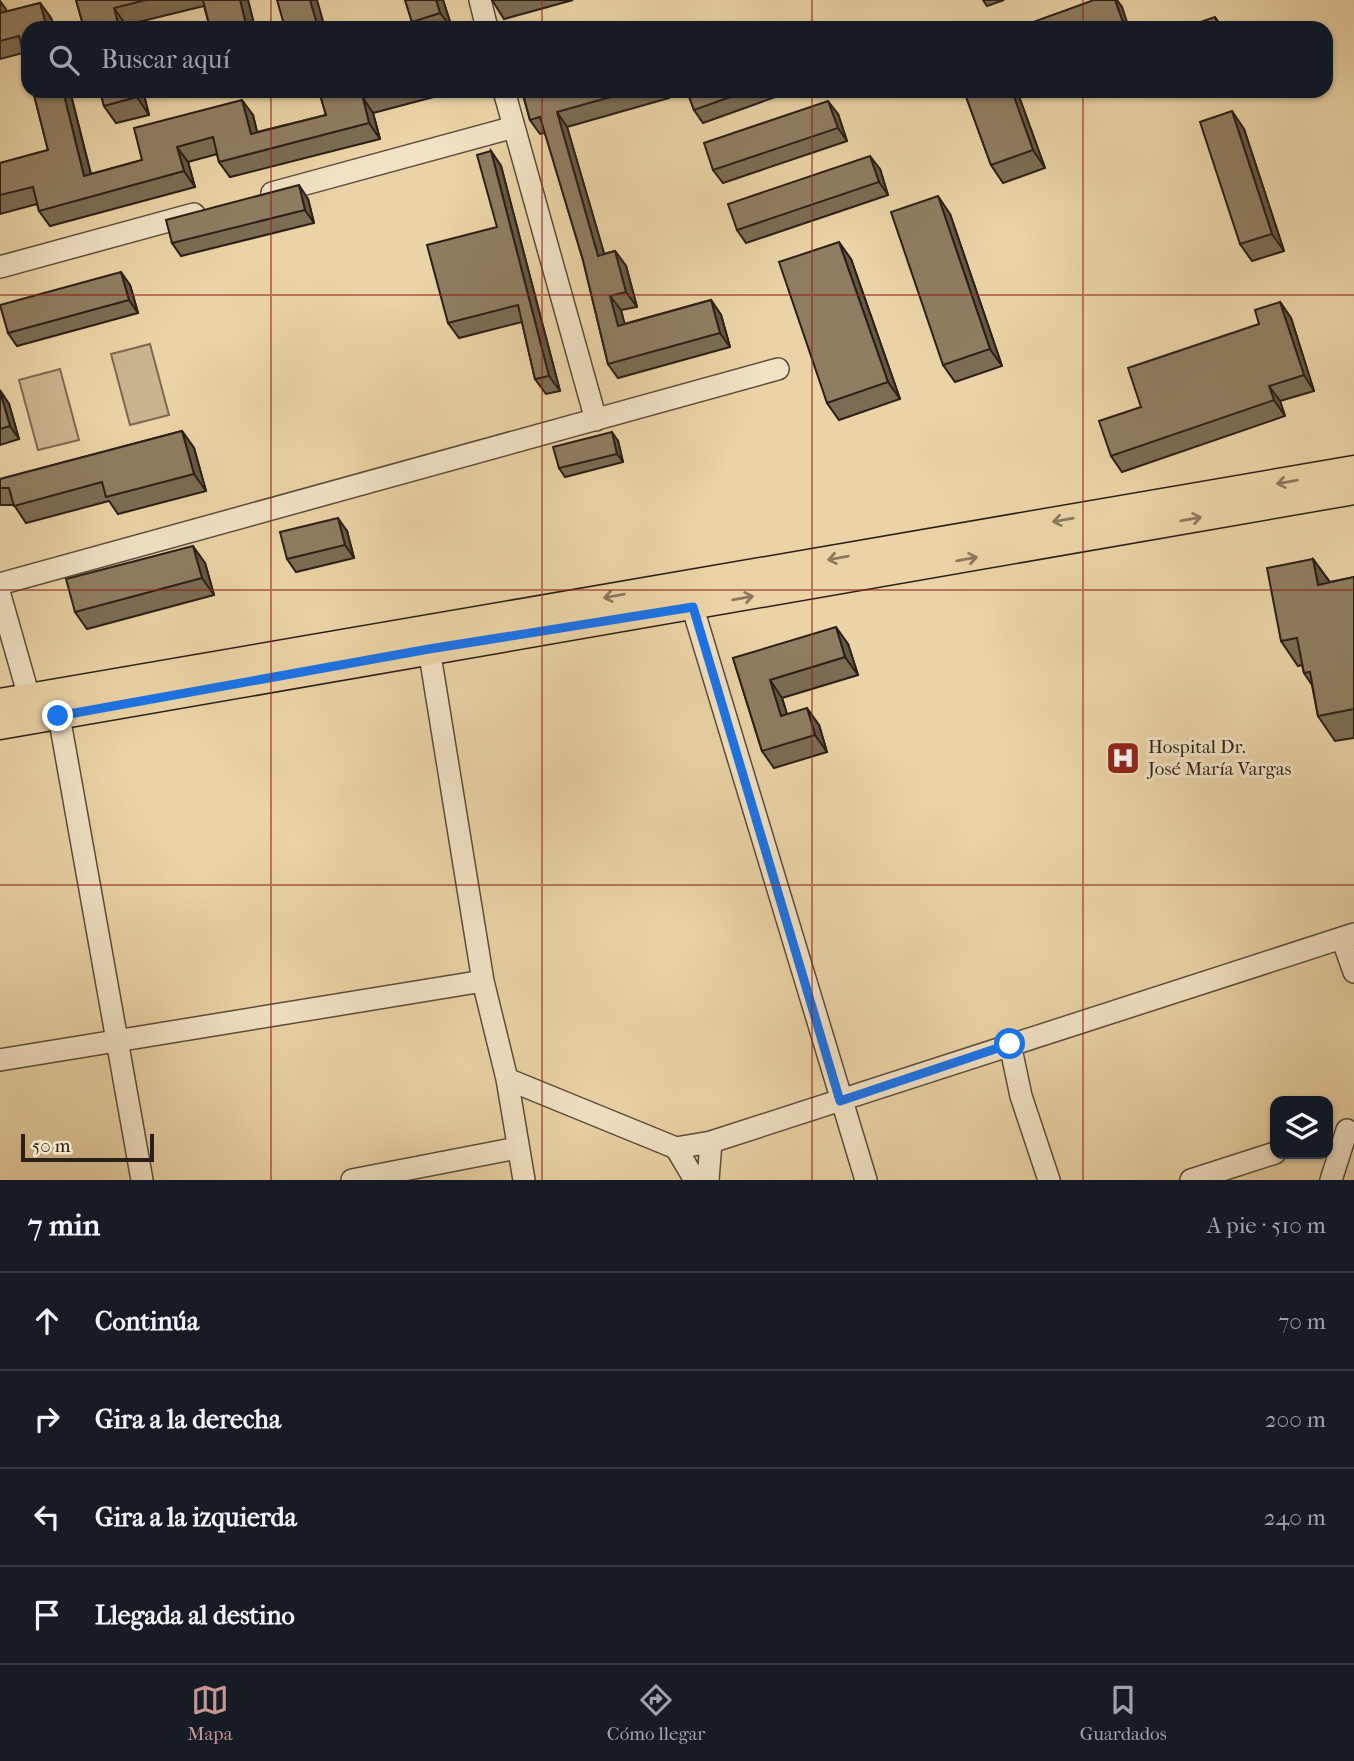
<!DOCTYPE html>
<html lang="es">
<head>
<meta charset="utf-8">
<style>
  :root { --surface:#171b24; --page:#20242c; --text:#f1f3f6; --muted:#9ea1a6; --line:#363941; --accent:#c59692 }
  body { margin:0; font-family:"IM FELL French Canon",serif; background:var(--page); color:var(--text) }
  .controls { position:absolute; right:21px; bottom:21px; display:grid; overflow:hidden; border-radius:14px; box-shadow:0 2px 5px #0004 }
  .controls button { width:63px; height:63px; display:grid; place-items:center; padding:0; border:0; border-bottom:2px solid var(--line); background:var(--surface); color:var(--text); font:35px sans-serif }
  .scale { position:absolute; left:21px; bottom:18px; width:133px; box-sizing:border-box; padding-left:7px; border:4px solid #2c1f17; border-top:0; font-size:19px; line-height:24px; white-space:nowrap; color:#2c1f17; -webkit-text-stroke:5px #f1e2c5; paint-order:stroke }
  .stop { position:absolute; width:21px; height:21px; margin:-16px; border:5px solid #1a73e8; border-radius:50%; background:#fff }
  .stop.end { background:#1a73e8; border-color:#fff; box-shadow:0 2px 7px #0008 }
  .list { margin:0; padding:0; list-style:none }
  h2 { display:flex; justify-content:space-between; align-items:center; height:91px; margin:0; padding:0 28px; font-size:30px }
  h2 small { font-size:23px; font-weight:400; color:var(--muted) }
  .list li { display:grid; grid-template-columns:46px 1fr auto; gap:21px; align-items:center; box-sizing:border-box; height:98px; padding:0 28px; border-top:2px solid var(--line) }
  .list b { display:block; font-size:26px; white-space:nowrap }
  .list em { font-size:23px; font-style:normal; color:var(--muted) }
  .icon { flex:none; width:38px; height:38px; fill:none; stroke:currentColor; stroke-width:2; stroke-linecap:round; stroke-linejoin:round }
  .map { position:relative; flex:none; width:1354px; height:1180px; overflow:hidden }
  .search { position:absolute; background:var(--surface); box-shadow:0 2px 5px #0004; left:21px; right:21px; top:21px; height:77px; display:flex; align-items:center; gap:18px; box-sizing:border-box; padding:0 24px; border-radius:21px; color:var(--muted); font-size:26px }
  .sheet { height:483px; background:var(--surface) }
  nav { display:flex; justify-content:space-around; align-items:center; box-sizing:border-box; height:98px; border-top:2px solid var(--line); background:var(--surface); font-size:19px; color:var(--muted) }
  nav a { display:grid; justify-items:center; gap:4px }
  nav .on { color:var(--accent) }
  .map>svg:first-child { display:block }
</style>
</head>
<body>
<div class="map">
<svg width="1354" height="1180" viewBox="0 0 1354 1180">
  <rect width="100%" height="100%" fill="#ead3a6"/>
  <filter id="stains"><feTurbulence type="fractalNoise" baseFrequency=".00286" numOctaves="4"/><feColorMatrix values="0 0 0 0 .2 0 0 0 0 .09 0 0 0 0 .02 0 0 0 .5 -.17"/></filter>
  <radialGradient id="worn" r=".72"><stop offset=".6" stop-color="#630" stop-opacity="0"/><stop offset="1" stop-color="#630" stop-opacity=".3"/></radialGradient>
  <path fill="#cab48e" stroke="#7b6a52" stroke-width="2" d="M150 344 169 415 130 425 111 354Z
    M60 369 79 440 38 450 19 380Z"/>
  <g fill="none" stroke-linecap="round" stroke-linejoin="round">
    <g stroke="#5c4c3b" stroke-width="24">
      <path id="minor" d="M480 0 487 28
        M504 91 596 420
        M272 193 514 127
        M0 267 194 214
        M0 584 778 369
        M688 592 866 1180
        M0 595 29 697
        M429 649 483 981 507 1079 524 1180
        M59 716 142 1180
        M1342 938 1354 972
        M1010 1044 1021 1096 1049 1180
        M0 1060 483 981
        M507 1079 676 1148 695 1180
        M676 1148 711 1142 1354 934
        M352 1180 517 1148
        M708 1180 711 1142
        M1191 1180 1275 1153
        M1331 1180 1347 1130"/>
    </g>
    <g stroke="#2c1f17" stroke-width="29">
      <path id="major" d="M0 702 1354 469
        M0 726 1354 491"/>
    </g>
    <use href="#minor" stroke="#f1e2c5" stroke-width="21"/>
    <use href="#major" stroke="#ead3a6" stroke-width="26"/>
  </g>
  <path fill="#7b6c53" stroke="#2c1f17" stroke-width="2" d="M76 0H248L255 28H210L204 6 126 25 127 28H84Z
    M405 0H443L452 28H416L412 22Z
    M492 0H573L504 19Z
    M983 0H1004L987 6Z
    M0 1 6 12 40 3 51 18 54 28H28L23 53 0 59Z
    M33 91H70L91 174 142 160 253 115 257 132 326 115 319 91H449V93L373 113 380 139 230 177 219 162 217 154 188 162 195 187 50 226 39 211 37 204 0 214V163L48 150Z
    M100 91H143L149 115 116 123 104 106Z
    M522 91H667L669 98 567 127 604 254 615 251 626 266 637 307 621 310 624 324 711 300 721 315 730 347 618 378 608 364 583 260 545 133 540 134 530 120Z
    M687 91H792L703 123 694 110Z
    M964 91H1017L1045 168 1003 183 991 165Z
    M838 114 847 141 723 183 713 170Z
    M1244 129 1284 251 1252 261 1240 244Z
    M491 151 501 166 560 391 546 394 535 379 522 322 459 338 448 323 497 227Z
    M880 169 888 195 746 243 737 230Z
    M308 199 314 223 181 256 172 243Z
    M950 214 1002 366 955 382 943 365Z
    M851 259 900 399 839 420 827 403Z
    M130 285 138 313 17 346 8 333Z
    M1280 302 1291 318 1314 391 1280 401 1285 416 1122 472 1111 456 1141 407 1259 324Z
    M0 391 9 404 19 439 0 445Z
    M182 431 194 448 206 491 118 514 109 501 26 523 14 505H0V479Z
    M618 441 623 462 565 477 559 468Z
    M347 531 354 558 296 572 287 559Z
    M1313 559 1330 582 1354 577V738L1335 741 1318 716 1312 685 1304 673 1302 665 1298 666 1281 641Z
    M205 563 214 595 87 629 75 612Z
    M848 644 858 675 782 698 787 714 819 725 827 752 774 768 762 751 733 658Z"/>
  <path fill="#645844" stroke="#2c1f17" stroke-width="2" d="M240 0H248L255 28H247Z
    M310 0H317L325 28H318Z
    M436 0H443L452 28 440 13Z
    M1115 0H1117L1122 7 1129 28H1125Z
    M0 1 6 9 11 29 0 13Z
    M40 3 51 18 54 28H47Z
    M114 8 126 25 127 28H119Z
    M1215 17 1223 28H1219Z
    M63 91H70L95 191 84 176Z
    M135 91H143L149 115 137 97Z
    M1012 91H1017L1045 168 1033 150Z
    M363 98 373 113 380 139 369 123Z
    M242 100 253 115 261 149 251 134Z
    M828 101 838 114 847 141 838 128Z
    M1232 111 1244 129 1284 251 1272 234Z
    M557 112 567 127 609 270 598 256Z
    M177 147 188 162 195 187 184 171Z
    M491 151 501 166 560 391 549 376Z
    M870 156 880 169 888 195 879 182Z
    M299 185 308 199 314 223 305 210Z
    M938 196 950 214 1002 366 990 349Z
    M839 242 851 259 900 399 888 382Z
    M615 251 626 266 637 307 626 292Z
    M121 272 130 285 138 313 129 300Z
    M610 296 621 310 629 340 618 326Z
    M711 300 721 315 730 347 720 333Z
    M1280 302 1291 318 1314 391 1304 375Z
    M1269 386 1280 401 1285 416 1274 400Z
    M0 390 9 404 19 439 10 426Z
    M182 431 194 448 206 491 194 474Z
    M612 432 618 441 623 462 617 454Z
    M338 518 347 531 354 558 345 545Z
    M193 546 205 563 214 595 202 578Z
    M1313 559 1331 584 1318 585Z
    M836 627 848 644 858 675 845 657Z
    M770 680 782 698 793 734 781 716Z
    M807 708 819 725 827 752 815 735Z"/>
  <path fill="#8f7d61" stroke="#2c1f17" stroke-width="2" d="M76 0H146L114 8 119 28H84Z
    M203 0H240L247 28H210Z
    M277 0H310L318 28H285Z
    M405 0H436L440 13 412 22Z
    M1094 0H1115L1125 28H1023L1022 26Z
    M40 3 47 28H28V71L19 36 0 41V13Z
    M1215 17 1219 28H1183Z
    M757 25 758 28H746Z
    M33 91H63L84 176 142 160 134 128 242 100 251 134 326 115 319 91H389L363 98 369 123 219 162 213 137 177 147 184 171 39 211 33 187 0 195V163L48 150Z
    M100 91H135L137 97 104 106Z
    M522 91H632L557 112 598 256 615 251 626 292 610 296 618 326 711 300 720 333 608 364 583 260 540 117 530 120Z
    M687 91H747L694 110Z
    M964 91H1012L1033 150 991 165Z
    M828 101 838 128 713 170 704 143Z
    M1232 111 1272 234 1240 244 1200 122Z
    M491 151 549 376 535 379 518 305 448 323 427 245 497 227 477 155Z
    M870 156 879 182 737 230 728 204Z
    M299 185 305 210 172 243 166 220Z
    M938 196 990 349 943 365 891 212Z
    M839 242 888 382 827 403 779 262Z
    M121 272 129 300 8 333 0 305Z
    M1280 302 1304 375 1269 386 1274 400 1111 456 1099 421 1141 407 1128 368 1259 324 1255 310Z
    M0 391 10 426 0 429Z
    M182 431 194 474 106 497 102 482 14 506 9 488H0V479Z
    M612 432 617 454 559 468 553 447Z
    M338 518 345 545 287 559 280 532Z
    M193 546 202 578 75 612 66 579Z
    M1313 559 1318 585 1354 577V709L1318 716 1310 672 1304 673 1297 638 1281 641 1267 568Z
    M836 627 845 657 770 680 781 716 807 708 815 735 762 751 733 658Z"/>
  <defs><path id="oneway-shaft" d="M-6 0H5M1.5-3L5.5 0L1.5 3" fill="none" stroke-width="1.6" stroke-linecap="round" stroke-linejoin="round" transform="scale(1.75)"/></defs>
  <g stroke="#8b795e">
    <use href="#oneway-shaft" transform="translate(1287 482) rotate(170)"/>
    <use href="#oneway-shaft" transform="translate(1191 519) rotate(-10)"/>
    <use href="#oneway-shaft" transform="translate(1063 520) rotate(170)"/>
    <use href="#oneway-shaft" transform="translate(838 558) rotate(170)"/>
    <use href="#oneway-shaft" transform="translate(967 559) rotate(-10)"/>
    <use href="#oneway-shaft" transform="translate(614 596) rotate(170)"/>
    <use href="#oneway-shaft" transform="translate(743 598) rotate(-10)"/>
  </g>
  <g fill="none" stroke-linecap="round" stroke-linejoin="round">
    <path stroke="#1a73e8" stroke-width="9" d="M58 716 429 649 693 607 840 1101 1010 1044"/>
  </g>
  <path fill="none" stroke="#8f2418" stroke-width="2" stroke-opacity="0.55" d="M271 0V28M542 0V28M812 0V28M1083 0V28M271 91V1180M542 91V1180M812 91V1180M1083 91V1180M0 295H1354M0 590H1354M0 885H1354"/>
  <defs>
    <g id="hospital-square" transform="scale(1.75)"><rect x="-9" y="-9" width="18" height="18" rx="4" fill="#8f2418" stroke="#f1e2c5"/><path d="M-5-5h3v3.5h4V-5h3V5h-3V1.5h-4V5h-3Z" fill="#fff"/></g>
  </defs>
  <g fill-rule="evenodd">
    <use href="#hospital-square" x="1123" y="758"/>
  </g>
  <g text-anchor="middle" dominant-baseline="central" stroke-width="6" stroke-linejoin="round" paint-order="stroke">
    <g font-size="19" fill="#2c1f17" stroke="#f1e2c5" text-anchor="start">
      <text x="1148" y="747">Hospital Dr.<tspan x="1148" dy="22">José María Vargas</tspan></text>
    </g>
  </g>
  <rect width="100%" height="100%" filter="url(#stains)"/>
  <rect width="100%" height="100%" fill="url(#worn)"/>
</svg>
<div class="controls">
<button><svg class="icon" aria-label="layers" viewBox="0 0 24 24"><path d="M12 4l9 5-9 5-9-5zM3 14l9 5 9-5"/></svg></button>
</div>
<div class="scale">50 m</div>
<div class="stop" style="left:1010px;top:1044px"></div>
<div class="stop end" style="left:58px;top:716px"></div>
<div class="search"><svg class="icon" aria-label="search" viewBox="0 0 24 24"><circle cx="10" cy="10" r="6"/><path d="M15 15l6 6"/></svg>Buscar aquí</div>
</div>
<section class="sheet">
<h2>7 min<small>A pie · 510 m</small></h2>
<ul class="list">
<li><svg class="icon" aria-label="ahead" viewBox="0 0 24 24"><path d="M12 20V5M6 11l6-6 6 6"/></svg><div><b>Continúa</b></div><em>70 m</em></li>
<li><svg class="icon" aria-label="right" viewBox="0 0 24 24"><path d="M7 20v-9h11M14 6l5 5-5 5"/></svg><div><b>Gira a la derecha</b></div><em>200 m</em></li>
<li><svg class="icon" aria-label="left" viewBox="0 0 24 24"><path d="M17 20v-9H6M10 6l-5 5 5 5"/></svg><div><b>Gira a la izquierda</b></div><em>240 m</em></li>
<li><svg class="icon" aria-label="arrive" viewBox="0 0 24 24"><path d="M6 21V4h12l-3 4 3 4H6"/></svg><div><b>Llegada al destino</b></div></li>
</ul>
</section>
<nav>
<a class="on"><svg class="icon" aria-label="map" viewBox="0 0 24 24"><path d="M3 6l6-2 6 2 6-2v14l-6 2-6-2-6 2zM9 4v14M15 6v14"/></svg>Mapa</a>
<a><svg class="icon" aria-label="directions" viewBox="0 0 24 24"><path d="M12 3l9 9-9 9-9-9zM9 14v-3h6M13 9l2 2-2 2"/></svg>Cómo llegar</a>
<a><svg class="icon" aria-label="saved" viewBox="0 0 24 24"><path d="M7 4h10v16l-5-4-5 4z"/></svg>Guardados</a>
</nav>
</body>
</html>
